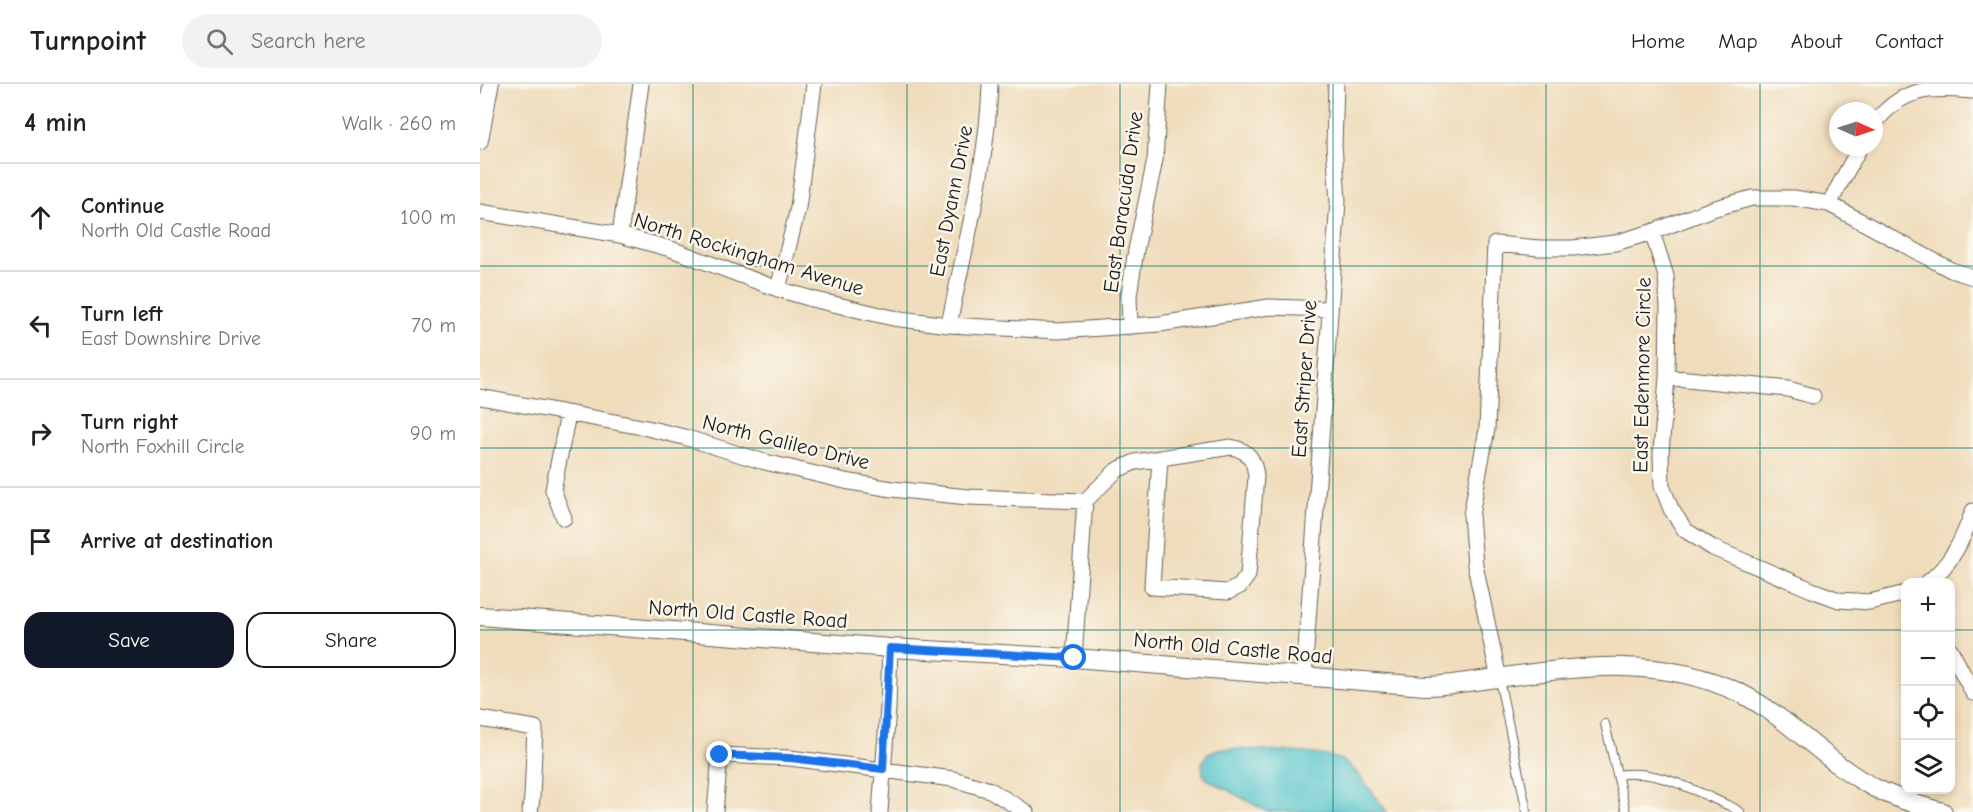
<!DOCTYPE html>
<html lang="en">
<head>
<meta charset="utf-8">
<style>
  :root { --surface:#fff; --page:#f2f2f2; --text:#202124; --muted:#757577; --line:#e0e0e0; --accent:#111827 }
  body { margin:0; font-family:"Comic Neue",sans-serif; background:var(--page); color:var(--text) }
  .controls { position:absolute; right:18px; bottom:18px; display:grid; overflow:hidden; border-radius:12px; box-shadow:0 3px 9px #0003 }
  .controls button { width:54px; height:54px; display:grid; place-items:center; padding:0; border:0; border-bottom:2px solid var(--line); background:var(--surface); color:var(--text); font:30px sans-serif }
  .compass { position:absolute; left:1349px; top:18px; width:54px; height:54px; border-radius:50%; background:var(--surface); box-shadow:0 3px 9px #0003; rotate:93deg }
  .stop { position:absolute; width:18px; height:18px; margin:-14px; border:4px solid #1a73e8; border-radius:50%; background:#fff }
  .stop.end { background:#1a73e8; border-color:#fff; box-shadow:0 2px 6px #0008 }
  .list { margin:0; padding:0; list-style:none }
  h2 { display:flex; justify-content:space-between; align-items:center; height:78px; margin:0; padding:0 24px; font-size:26px }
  h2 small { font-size:20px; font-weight:400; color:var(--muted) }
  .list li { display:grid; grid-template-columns:39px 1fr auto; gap:18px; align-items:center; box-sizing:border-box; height:108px; padding:0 24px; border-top:2px solid var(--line) }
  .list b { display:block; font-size:22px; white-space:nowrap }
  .list p { margin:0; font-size:20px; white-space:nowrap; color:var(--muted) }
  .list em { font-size:20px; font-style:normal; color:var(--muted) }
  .actions { display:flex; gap:12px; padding:18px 24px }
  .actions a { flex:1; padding:14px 0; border:2px solid var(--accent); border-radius:18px; text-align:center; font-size:21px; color:var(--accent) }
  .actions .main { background:var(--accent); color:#fff }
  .icon { flex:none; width:33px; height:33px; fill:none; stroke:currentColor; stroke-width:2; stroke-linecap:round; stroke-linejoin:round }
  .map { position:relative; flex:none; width:1493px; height:728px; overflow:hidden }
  header { display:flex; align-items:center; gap:36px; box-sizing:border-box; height:84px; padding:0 30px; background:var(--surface); border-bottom:2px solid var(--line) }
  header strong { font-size:28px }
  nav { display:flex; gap:33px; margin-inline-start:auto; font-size:21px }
  .search { width:420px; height:54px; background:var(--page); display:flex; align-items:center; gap:15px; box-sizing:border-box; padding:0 21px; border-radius:33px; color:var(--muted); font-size:22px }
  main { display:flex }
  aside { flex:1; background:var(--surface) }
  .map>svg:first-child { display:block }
</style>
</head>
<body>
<header>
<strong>Turnpoint</strong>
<div class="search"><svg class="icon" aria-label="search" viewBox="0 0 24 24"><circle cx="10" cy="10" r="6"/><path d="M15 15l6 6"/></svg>Search here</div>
<nav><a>Home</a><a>Map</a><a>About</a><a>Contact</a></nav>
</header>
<main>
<aside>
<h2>4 min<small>Walk · 260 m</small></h2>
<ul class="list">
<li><svg class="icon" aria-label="ahead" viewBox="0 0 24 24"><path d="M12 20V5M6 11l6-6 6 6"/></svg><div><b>Continue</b><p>North Old Castle Road</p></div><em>100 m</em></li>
<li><svg class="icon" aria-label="left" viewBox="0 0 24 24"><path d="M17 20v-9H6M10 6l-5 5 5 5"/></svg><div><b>Turn left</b><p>East Downshire Drive</p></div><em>70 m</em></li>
<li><svg class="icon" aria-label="right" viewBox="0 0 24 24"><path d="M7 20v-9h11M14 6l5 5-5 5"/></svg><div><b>Turn right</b><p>North Foxhill Circle</p></div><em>90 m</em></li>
<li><svg class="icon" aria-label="arrive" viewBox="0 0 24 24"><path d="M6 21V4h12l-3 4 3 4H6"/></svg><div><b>Arrive at destination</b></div></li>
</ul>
<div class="actions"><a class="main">Save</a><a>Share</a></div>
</aside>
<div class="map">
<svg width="1493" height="728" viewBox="0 0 1493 728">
  <rect width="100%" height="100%" fill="#fbf7ec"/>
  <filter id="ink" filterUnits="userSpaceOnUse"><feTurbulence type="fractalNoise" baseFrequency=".0167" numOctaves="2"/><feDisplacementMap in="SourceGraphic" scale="12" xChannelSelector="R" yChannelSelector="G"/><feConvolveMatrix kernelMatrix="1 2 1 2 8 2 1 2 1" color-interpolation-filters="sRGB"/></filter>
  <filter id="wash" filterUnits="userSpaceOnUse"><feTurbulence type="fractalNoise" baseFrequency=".008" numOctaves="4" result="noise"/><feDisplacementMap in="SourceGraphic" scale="24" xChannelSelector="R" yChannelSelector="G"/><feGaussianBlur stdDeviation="1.35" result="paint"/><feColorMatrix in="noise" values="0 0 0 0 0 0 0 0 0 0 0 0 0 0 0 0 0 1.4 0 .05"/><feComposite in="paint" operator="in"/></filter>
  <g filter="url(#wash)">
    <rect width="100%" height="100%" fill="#efdcbb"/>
    <path fill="#57c5ce" stroke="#3a7075" stroke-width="1.5" d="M738 665C760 665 845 667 861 676 878 685 895 713 907 728H788L727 695 723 690 722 679 728 670Z"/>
  </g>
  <g filter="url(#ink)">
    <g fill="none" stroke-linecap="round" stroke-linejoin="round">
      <g stroke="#665f54" stroke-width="10">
        <path id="service" d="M1019 595 1047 728
          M1125 640 1146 728
          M1138 691C1178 684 1216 708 1252 723L1260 728"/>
      </g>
      <g stroke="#665f54" stroke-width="17">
        <path id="minor" d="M1394 40C1423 2 1449 4 1493 7
          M0 58 11 0
          M1349 120 1380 63
          M0 128 140 151 191 165 298 205 332 215 413 234 469 241 578 247 680 240 789 223 849 225
          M1172 148 1186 192 1188 223 1187 293 1181 369 1182 402 1191 425 1205 446 1233 464 1332 506 1359 516 1390 518 1426 509
          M140 151 161 0
          M298 205 318 124 334 0
          M469 241C484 164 508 79 510 0
          M650 243 649 211 656 166 675 76 680 0
          M1187 293 1308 305 1333 312
          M0 313 167 344 204 353 281 377 365 397 412 405 488 413 605 417
          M605 417 637 386 655 378 751 363C769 367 774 375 776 392L768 491 760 502 748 508 672 503 680 374
          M84 434 73 406 88 330
          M1447 499C1472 480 1483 455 1493 427
          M1470 565 1493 609
          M594 574 605 417
          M824 593 858 117 854 61 856 0
          M1019 595 995 481 991 431 1007 345 1015 160 1060 164H1093L1135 159 1172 148 1232 125 1272 114H1314L1349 120 1471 186 1493 193
          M0 635 55 644 52 714 50 728
          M235 728 240 671 310 674 473 695 510 706 546 728
          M400 728 408 624 410 564"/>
      </g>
      <g stroke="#665f54" stroke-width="20">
        <path id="tertiary" d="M0 532 410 564 594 574 945 602C962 602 978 599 995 597 1086 585 1175 567 1262 610 1311 635 1346 679 1395 704 1417 715 1440 722 1463 728"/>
      </g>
      <use href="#service" stroke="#fff" stroke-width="8"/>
      <use href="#minor" stroke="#fff" stroke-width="15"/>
      <use href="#tertiary" stroke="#fff" stroke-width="18"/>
    </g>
  </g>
  <g fill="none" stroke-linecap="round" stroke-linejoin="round" filter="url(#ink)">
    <path stroke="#1a73e8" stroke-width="8" d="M240 671 310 674 403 685 410 564 594 574"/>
  </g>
  <path fill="none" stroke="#0f766e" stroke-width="1.5" stroke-opacity="0.55" d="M213 0V728M427 0V728M640 0V728M853 0V728M1066 0V728M1280 0V728M0 182H1493M0 364H1493M0 546H1426M1470 546H1493"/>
  <g text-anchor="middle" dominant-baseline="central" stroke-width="5" stroke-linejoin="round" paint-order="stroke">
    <g font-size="21" fill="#1c1c1c" stroke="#fbf7ec">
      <text transform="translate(471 117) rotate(-79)">East Dyann Drive</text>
      <text transform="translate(643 118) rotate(-82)">East Baracuda Drive</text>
      <text transform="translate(269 170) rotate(17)">North Rockingham Avenue</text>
      <text transform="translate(1162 291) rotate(-89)">East Edenmore Circle</text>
      <text transform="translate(824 295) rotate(-86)">East Striper Drive</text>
      <text transform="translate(306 358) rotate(14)">North Galileo Drive</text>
      <text transform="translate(268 530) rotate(4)">North Old Castle Road</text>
      <text transform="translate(753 564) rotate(5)">North Old Castle Road</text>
    </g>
  </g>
</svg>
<div class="controls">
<button>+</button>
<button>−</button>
<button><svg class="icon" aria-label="locate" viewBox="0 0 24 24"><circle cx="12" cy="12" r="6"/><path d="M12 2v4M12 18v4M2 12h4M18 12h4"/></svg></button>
<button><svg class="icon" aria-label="layers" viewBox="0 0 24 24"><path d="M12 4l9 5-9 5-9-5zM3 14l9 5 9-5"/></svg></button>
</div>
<svg class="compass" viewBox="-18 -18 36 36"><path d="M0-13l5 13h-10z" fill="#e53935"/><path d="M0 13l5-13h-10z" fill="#757577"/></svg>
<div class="stop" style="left:594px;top:574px"></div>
<div class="stop end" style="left:240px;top:671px"></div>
</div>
</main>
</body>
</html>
